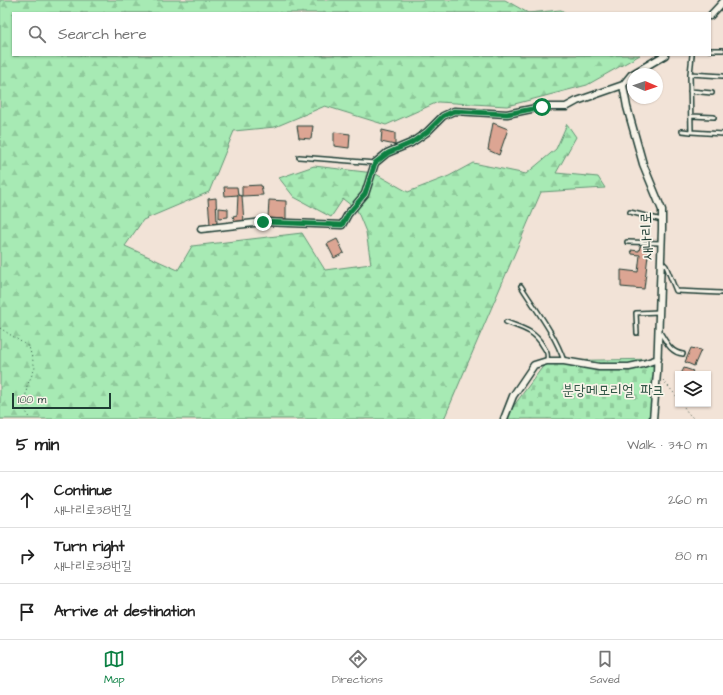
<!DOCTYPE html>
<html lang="en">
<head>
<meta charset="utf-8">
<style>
  :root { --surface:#fff; --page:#f2f2f2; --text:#222; --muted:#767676; --line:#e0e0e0; --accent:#0b8043 }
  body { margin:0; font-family:"Architects Daughter","Poor Story",sans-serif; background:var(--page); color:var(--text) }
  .controls { position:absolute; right:12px; bottom:12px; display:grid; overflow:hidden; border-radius:0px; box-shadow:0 1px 3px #0004 }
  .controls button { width:36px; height:36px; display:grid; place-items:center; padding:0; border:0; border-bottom:1px solid var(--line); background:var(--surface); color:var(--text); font:20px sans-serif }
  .compass { position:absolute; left:627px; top:68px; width:36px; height:36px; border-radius:50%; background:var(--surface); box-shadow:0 1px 3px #0004; rotate:92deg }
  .scale { position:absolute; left:12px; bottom:10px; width:99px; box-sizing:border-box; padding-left:4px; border:2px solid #1f3d34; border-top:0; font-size:11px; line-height:14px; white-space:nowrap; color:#1f3d34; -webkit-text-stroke:3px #f7f3e8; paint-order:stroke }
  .stop { position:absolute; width:12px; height:12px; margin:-9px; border:3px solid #0b8043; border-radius:50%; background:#fff }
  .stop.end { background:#0b8043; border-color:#fff; box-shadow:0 1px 4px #0008 }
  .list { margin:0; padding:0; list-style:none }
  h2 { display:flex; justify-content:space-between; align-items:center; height:52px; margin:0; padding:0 16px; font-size:17px }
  h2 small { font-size:13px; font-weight:400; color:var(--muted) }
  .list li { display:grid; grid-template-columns:26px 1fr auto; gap:12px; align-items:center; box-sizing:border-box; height:56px; padding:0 16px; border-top:1px solid var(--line) }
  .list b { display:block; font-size:15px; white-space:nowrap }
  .list p { margin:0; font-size:13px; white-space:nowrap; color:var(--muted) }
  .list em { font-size:13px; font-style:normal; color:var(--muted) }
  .icon { flex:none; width:22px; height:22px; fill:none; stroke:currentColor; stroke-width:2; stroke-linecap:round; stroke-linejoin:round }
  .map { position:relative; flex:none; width:723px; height:419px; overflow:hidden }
  .search { position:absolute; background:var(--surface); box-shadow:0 1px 3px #0004; left:12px; right:12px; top:12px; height:44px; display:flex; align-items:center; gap:10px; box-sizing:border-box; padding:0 14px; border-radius:0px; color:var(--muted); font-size:15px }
  .sheet { height:220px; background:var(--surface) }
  nav { display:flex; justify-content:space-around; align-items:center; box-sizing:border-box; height:56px; border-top:1px solid var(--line); background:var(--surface); font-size:11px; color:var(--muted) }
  nav a { display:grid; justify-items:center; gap:2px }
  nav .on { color:var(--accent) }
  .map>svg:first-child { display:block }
</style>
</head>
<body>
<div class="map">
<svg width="723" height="419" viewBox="0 0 723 419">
  <defs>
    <pattern id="forest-firs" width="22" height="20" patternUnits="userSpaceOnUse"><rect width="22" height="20" fill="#a7eab4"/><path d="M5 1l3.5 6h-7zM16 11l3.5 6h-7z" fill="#8fca9b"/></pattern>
    <pattern id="cemetery-stones" width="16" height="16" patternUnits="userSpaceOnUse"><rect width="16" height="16" fill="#a7eab4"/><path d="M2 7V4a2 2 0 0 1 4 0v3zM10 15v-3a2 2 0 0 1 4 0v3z" fill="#8fca9b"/></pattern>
  </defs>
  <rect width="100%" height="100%" fill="#f2e3d7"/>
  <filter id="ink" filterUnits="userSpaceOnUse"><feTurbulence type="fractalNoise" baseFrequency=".025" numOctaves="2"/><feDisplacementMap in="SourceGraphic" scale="8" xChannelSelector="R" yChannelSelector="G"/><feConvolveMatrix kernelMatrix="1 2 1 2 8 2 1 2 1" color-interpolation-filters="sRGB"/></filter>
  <g filter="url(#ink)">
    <path fill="url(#forest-firs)" stroke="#639474" d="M0 0H505L528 13 561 10 566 13H13V55H640L587 85 507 106 438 102 386 125 325 106 275 127 234 131 209 192 143 220 125 246 178 270 192 246 302 233 325 270 371 264 366 232 357 210 343 199 331 217 294 197 279 178 314 166 374 173 408 192 449 176 473 163 526 174 556 149 567 124 576 137 556 173 598 177 605 188 541 192 444 419H0Z"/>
    <path fill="url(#cemetery-stones)" stroke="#639474" d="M658 359 653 419H504L547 361Z"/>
    <path fill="#dca593" stroke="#1f3d34" d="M493 123 508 129 499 155 488 150Z
      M297 126H313L311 139 299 138Z
      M382 130 395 133V145L381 142Z
      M334 132 350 134 349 148 334 146Z
      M261 185 263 195 242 196V186Z
      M224 187H237L238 195 225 196Z
      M238 195 242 196 244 222H235L233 216 237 215Z
      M216 198 217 223 210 224 208 199Z
      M269 200 286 201V219L268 218Z
      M219 208 228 209V217L219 218Z
      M337 239 344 253 334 258 327 244Z
      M640 246 649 247 644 289 621 287V270L638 272 640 255 632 254 631 250 639 251Z
      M691 348 701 350 694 366 685 362Z
      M684 368 693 371 691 374H681Z"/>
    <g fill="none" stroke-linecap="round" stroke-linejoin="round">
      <g stroke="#1f3d34" stroke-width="6">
        <path id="lane" d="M710 50H723
          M692 55 690 74 723 76
          M690 74 691 132 723 134
          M690 91 712 93
          M691 116 714 117
          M682 131 691 132
          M299 157 375 163
          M630 212 662 220
          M627 242 662 243
          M661 261 666 266 676 291 721 293
          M521 286C536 310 555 334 564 361
          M506 322C521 328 534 330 543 346 547 352 548 353 547 361
          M660 332C666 342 671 353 683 354
          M637 333 636 313 659 312"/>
      </g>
      <g stroke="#1f3d34" stroke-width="9">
        <path id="street" d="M710 16 723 2
          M201 229 263 222 342 225 348 214 365 194 375 163 387 153 411 143 427 132 443 116 454 111 507 114 541 107H566L577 101 623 85
          M504 419 513 396 534 365 547 361H564L599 367H629L643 364 658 359
          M653 419 657 373 662 229V210L643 164 627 107 623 85 631 75 665 55"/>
      </g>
      <path stroke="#1f3d34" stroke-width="1" stroke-dasharray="1 3" stroke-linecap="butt" d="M0 328 29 347 35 368 27 386 24 409 31 419
        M663 380 678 398
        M682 404 688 413 694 419"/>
      <use href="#lane" stroke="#f7f3e8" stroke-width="3"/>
      <use href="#street" stroke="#f7f3e8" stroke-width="6"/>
    </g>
  </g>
  <g fill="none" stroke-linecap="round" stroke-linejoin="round" filter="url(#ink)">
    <path stroke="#0b8043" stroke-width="5" d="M263 222 342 225 348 214 365 194 375 163 388 153 411 143 427 132 443 116 454 111 507 114 542 107"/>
  </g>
  <g text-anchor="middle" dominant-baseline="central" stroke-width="3.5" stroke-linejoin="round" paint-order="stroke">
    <g font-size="15" fill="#1f3d34" stroke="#f7f3e8">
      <text transform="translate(647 236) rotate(-92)">새나리로</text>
    </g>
    <g font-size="15" fill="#335747" stroke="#f7f3e8">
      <text x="613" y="390">분당메모리얼 파크</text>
    </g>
  </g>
</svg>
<div class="controls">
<button><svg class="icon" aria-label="layers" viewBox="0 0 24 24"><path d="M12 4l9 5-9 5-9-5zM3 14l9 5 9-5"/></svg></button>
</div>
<svg class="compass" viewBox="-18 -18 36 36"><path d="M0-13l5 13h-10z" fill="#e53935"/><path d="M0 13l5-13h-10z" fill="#767676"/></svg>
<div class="scale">100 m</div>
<div class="stop" style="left:542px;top:107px"></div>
<div class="stop end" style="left:263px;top:222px"></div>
<div class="search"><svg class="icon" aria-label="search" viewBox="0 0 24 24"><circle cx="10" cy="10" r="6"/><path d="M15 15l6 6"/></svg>Search here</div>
</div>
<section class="sheet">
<h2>5 min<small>Walk · 340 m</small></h2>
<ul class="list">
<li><svg class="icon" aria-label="ahead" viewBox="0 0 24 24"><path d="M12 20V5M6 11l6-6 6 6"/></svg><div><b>Continue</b><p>새나리로38번길</p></div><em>260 m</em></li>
<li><svg class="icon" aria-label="right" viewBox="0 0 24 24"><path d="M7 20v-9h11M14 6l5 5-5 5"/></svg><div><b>Turn right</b><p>새나리로38번길</p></div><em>80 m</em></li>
<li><svg class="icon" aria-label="arrive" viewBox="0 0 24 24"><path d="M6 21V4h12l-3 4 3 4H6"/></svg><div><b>Arrive at destination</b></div></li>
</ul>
</section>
<nav>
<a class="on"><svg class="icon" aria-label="map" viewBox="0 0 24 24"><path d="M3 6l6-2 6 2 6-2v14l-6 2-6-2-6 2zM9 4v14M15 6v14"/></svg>Map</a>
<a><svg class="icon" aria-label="directions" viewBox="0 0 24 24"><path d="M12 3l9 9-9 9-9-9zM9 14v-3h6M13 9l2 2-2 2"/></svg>Directions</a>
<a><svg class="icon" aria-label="saved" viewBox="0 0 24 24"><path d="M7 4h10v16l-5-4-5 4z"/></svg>Saved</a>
</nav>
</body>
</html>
